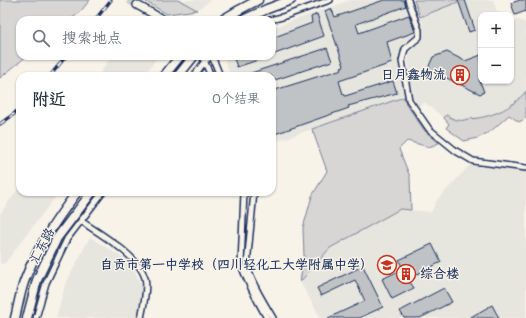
<!DOCTYPE html>
<html lang="zh">
<head>
<meta charset="utf-8">
<style>
  :root { --surface:#fff; --page:#f6f6f7; --text:#1f2937; --muted:#747a83; --line:#e0e1e3 }
  body { margin:0; font-family:Pangolin,"LXGW WenKai TC",sans-serif; background:var(--page); color:var(--text) }
  .controls { position:absolute; right:12px; top:12px; display:grid; overflow:hidden; border-radius:8px; box-shadow:0 1px 3px #0004 }
  .controls button { width:36px; height:36px; display:grid; place-items:center; padding:0; border:0; border-bottom:1px solid var(--line); background:var(--surface); color:var(--text); font:20px sans-serif }
  .list { margin:0; padding:0; list-style:none }
  h2 { display:flex; justify-content:space-between; align-items:center; height:52px; margin:0; padding:0 16px; font-size:17px }
  h2 small { font-size:13px; font-weight:400; color:var(--muted) }
  .icon { flex:none; width:22px; height:22px; fill:none; stroke:currentColor; stroke-width:2; stroke-linecap:round; stroke-linejoin:round }
  .map { position:relative; flex:none; width:526px; height:318px; overflow:hidden }
  .search { position:absolute; background:var(--surface); box-shadow:0 1px 3px #0004; left:16px; top:16px; width:260px; height:44px; display:flex; align-items:center; gap:10px; box-sizing:border-box; padding:0 14px; border-radius:12px; color:var(--muted); font-size:15px }
  .panel { position:absolute; background:var(--surface); box-shadow:0 1px 3px #0004; left:16px; top:72px; width:260px; height:124px; border-radius:12px }
  .map>svg:first-child { display:block }
</style>
</head>
<body>
<div class="map">
<svg width="526" height="318" viewBox="0 0 526 318">
  <rect width="100%" height="100%" fill="#f7f3e8"/>
  <filter id="ink" filterUnits="userSpaceOnUse"><feTurbulence type="fractalNoise" baseFrequency=".025" numOctaves="2"/><feDisplacementMap in="SourceGraphic" scale="8" xChannelSelector="R" yChannelSelector="G"/><feConvolveMatrix kernelMatrix="1 2 1 2 8 2 1 2 1" color-interpolation-filters="sRGB"/></filter>
  <g filter="url(#ink)">
    <path fill="#e6e5de" d="M143 0H211L197 10 167 14Z
      M351 0H407L417 28 414 37 401 46 398 61 404 97 272 143V76H231L225 62 227 56H272V28Z
      M458 0H493L498 15H481V81H511V25H513L517 19 526 23V91L520 98 508 107 492 115 476 119 458 120 446 115 444 118 424 102 418 107 413 97 408 60 411 51 423 38V24L420 17 458 2Z
      M112 56H158L144 76H98Z
      M470 165 523 171 526 172V318H321L300 282 330 248 400 209 431 212 437 200Z
      M20 186V192H59L5 263 0 264V214Z
      M90 237 131 263 148 300 145 318H56L65 285Z"/>
    <path fill="#d7d6d4" stroke="#798299" d="M0 0H90L80 12 70 20H20V56H27L0 78Z
      M143 0H179L197 10 167 14Z
      M414 0H458V2L420 17Z
      M526 91V118L519 122 509 115 491 131 478 138 464 141 446 128 449 124 444 118 446 115C450 117 454 120 458 120 461 121 465 120 468 119 490 118 512 109 526 91Z
      M404 97 406 104 425 131 439 143 429 147 407 141 399 149 410 177 411 210 400 209 330 248 300 282 304 256 303 228 312 196 327 171 312 129Z"/>
    <path fill="#c0c3c5" stroke="#1b2f5e" d="M384 0H404L406 6 356 24 359 33 409 15 415 32 387 42 392 63 339 81 343 94H344L345 96 393 81 397 93 348 106 349 108 272 135V91L342 69 341 67 344 66 325 11 331 8 335 17Z
      M458 0H465L475 30 469 32Z
      M520 0H526V11L515 15 511 3Z
      M317 14 324 36 272 55V38L312 23 311 17Z
      M327 48 332 61 272 81V76H245V75Z
      M447 52 465 61 481 55V79H479L484 92 480 94 430 70 429 66 433 57Z
      M233 56H267V57L237 67Z
      M432 244 441 262 408 279 414 288 392 299 382 279 403 269 399 260Z
      M363 266 383 307 359 318H328L365 301 355 280 321 296 317 288Z
      M444 288 452 302 420 318H404L400 311Z
      M492 305 499 318H469Z"/>
    <g fill="none" stroke-linecap="round" stroke-linejoin="round">
      <path stroke="#cbcccc" stroke-width="7" stroke-dasharray="7 3.5" stroke-linecap="butt" d="M128 0 137 5"/>
      <g stroke="#1b2f5e" stroke-width="8">
        <path id="street" d="M408 0 419 30V37L405 49 402 61 409 100 429 129 456 151 473 161 526 168
          M270 20 282 17 330 0
          M202 56 211 76
          M212 56 220 76
          M194 76 205 61 211 56
          M244 192 241 264C247 283 257 300 267 318
          M254 192 247 265C252 284 263 301 273 318
          M81 221C99 233 139 256 145 278 148 288 143 308 141 318
          M36 318 46 283 67 239 103 192"/>
      </g>
      <g stroke="#1b2f5e" stroke-width="10">
        <path id="secondary" d="M137 5 164 20"/>
      </g>
      <g stroke="#1b2f5e" stroke-width="11">
        <path id="primary" d="M222 20 239 10 258 0
          M243 20 267 9 291 0
          M164 76 180 56
          M178 76 194 56
          M15 318C18 306 20 294 24 282 36 249 56 220 77 192
          M27 318 37 280 57 238 92 192"/>
      </g>
      <use href="#street" stroke="#f7f3e8" stroke-width="5"/>
      <use href="#secondary" stroke="#f7f3e8" stroke-width="7"/>
      <use href="#primary" stroke="#f7f3e8" stroke-width="8"/>
      <g stroke="#1b2f5e" stroke-width="3.5">
        <path id="rail" d="M95 20 111 0
          M50 76 66 56
          M0 124 14 114 20 108"/>
      </g>
      <use href="#rail" stroke="#f7f3e8" stroke-width="2" stroke-dasharray="6" stroke-linecap="butt"/>
    </g>
  </g>
  <defs>
    <g id="building-ring" transform="scale(1)"><circle r="9.5" fill="#f7f3e8" stroke="#c8321e" stroke-width="1.5"/><path d="M-4-6H4V6H1V3H-1V6H-4ZM-2.5-4.3h1.7v1.8h-1.7ZM.8-4.3h1.7v1.8H.8ZM-2.5-1h1.7V.8h-1.7ZM.8-1h1.7V.8H.8Z" fill="#c8321e"/></g>
    <g id="school-ring" transform="scale(1)"><circle r="9.5" fill="#f7f3e8" stroke="#c8321e" stroke-width="1.5"/><path d="M0-5L7-2L0 1L-7-2ZM-4 1L0 2.5L4 1V4Q0 6-4 4Z" fill="#c8321e"/></g>
  </defs>
  <g fill-rule="evenodd">
    <use href="#building-ring" x="460" y="75"/>
    <use href="#school-ring" x="387" y="265"/>
    <use href="#building-ring" x="406" y="274"/>
  </g>
  <g text-anchor="middle" dominant-baseline="central" stroke-width="3" stroke-linejoin="round" paint-order="stroke">
    <g font-size="13" font-weight="bold" fill="#1b2f5e" stroke="#f7f3e8" text-anchor="end">
      <text x="446" y="75">日月鑫物流</text>
      <text x="373" y="265">自贡市第一中学校（四川轻化工大学附属中学）</text>
      <text x="420" y="274" text-anchor="start">综合楼</text>
    </g>
    <g font-size="13" fill="#1b2f5e" stroke="#f7f3e8">
      <text transform="translate(42 246) rotate(-62)">汇东路</text>
    </g>
  </g>
</svg>
<div class="controls">
<button>+</button>
<button>−</button>
</div>
<div class="search"><svg class="icon" aria-label="search" viewBox="0 0 24 24"><circle cx="10" cy="10" r="6"/><path d="M15 15l6 6"/></svg>搜索地点</div>
<section class="panel">
<h2>附近<small>0个结果</small></h2>
<ul class="list">
</ul>
</section>
</div>
</body>
</html>
